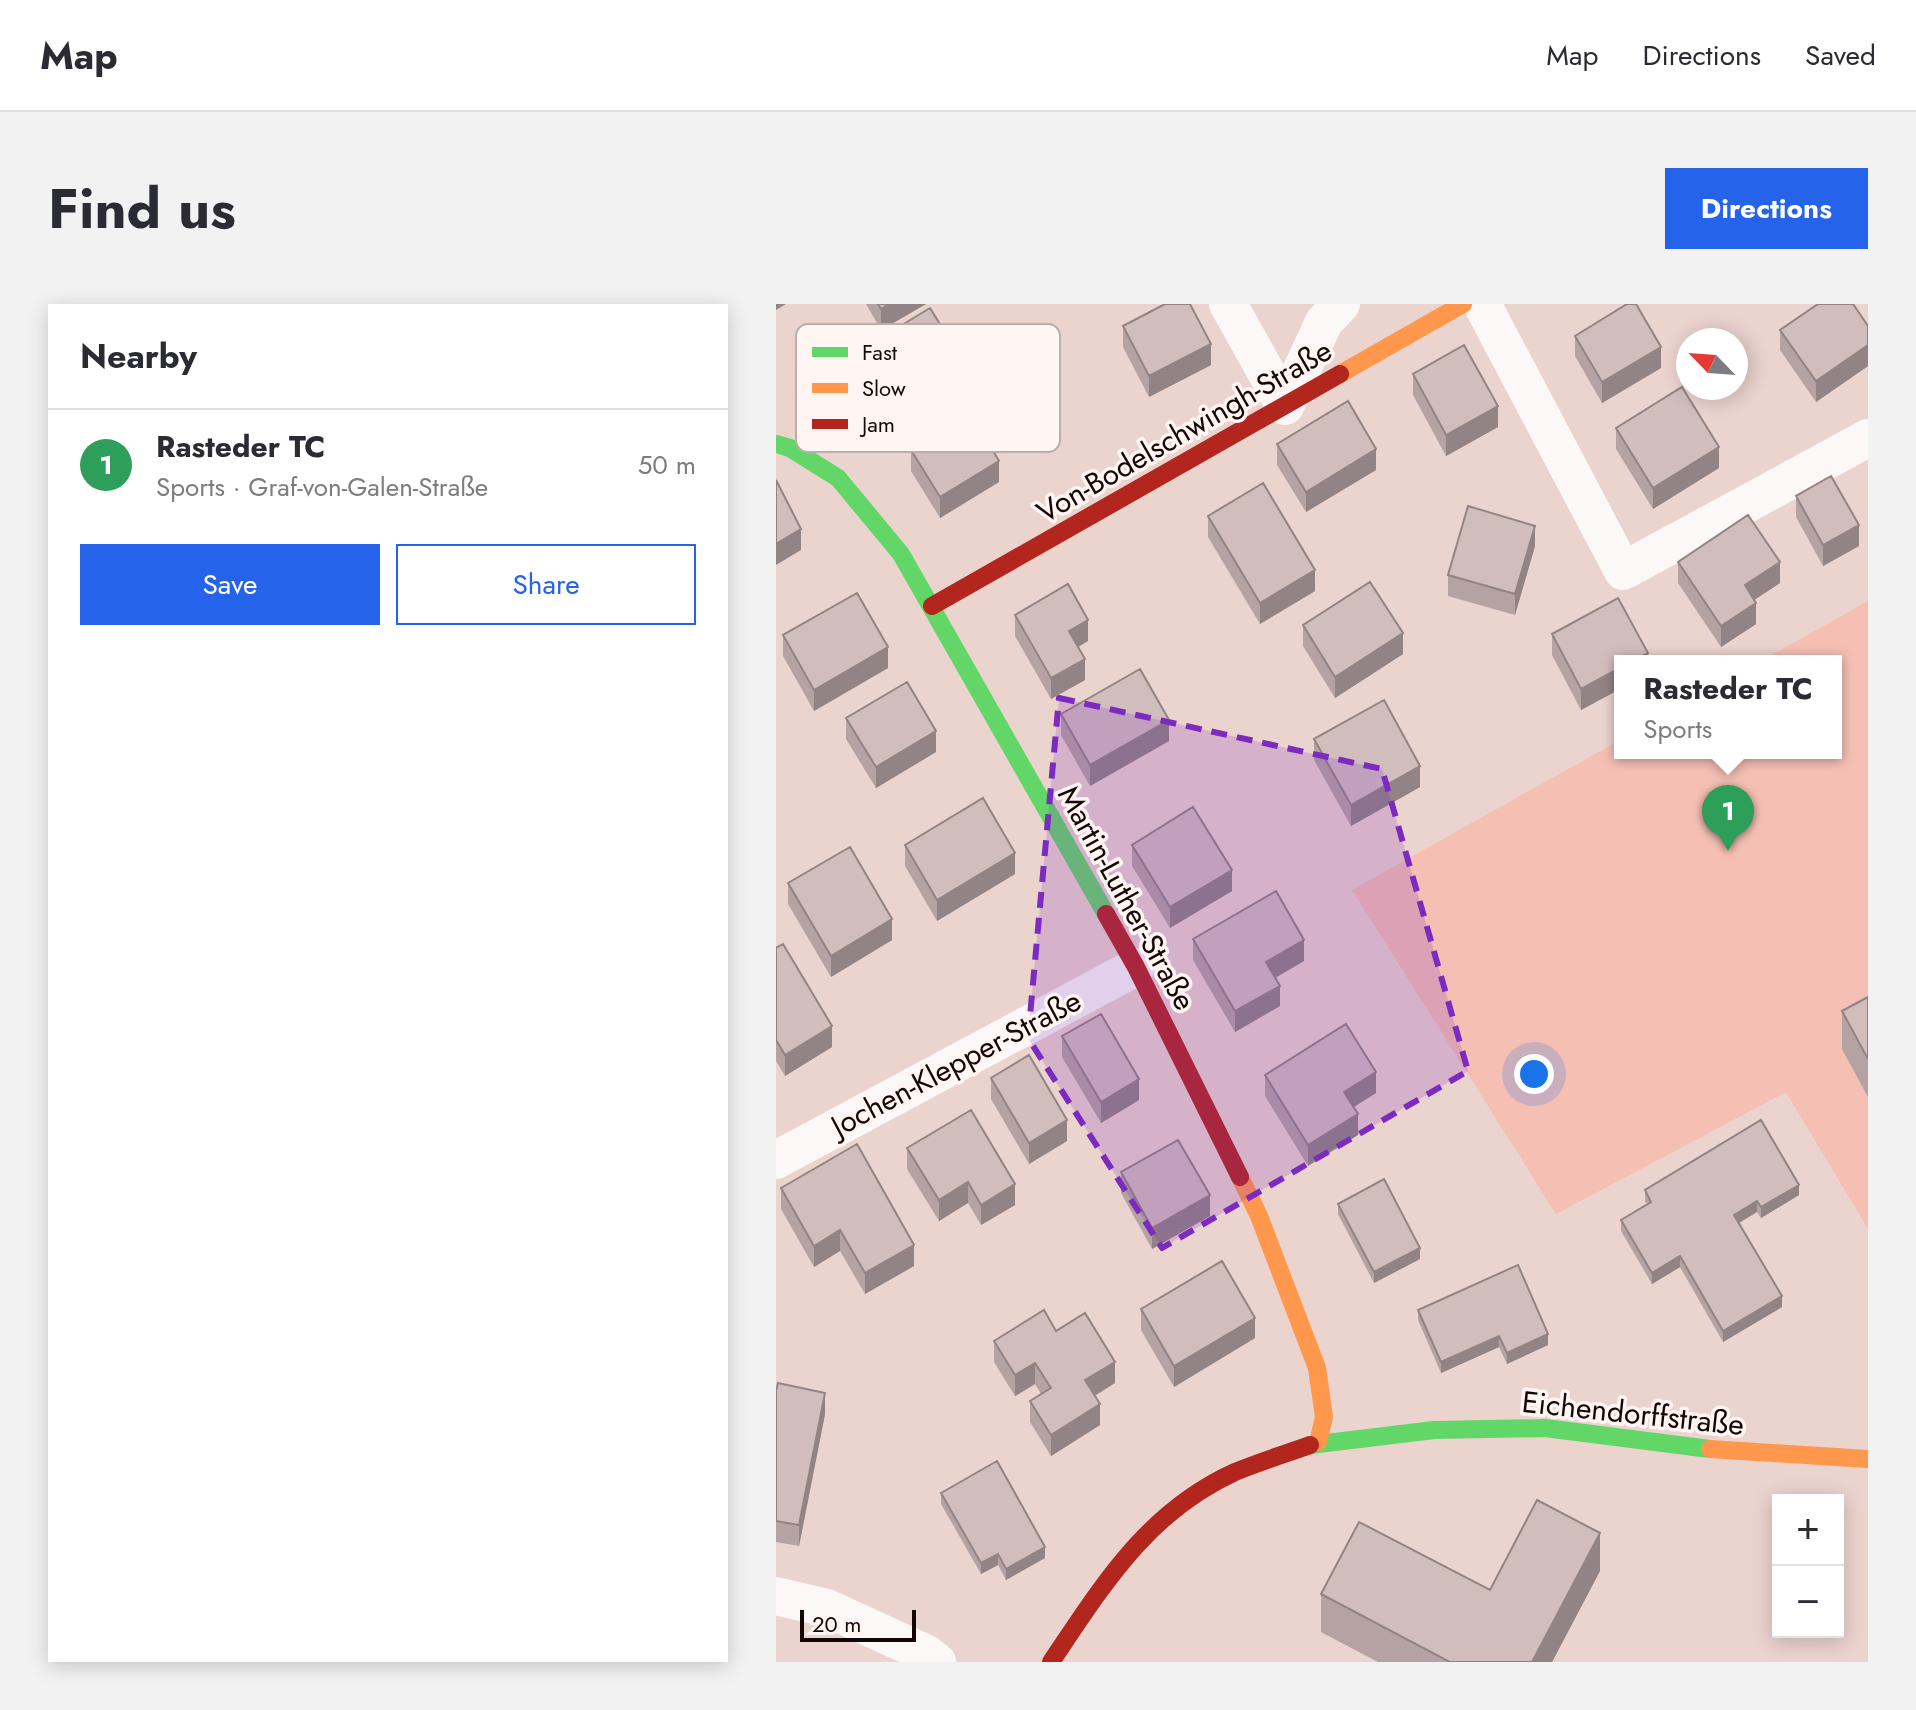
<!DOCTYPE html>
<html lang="en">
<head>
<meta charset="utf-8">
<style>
  :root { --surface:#fff; --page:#f2f2f3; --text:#2b2b33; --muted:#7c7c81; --line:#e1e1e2; --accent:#2563eb }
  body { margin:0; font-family:Jost,sans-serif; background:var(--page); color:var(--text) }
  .controls { position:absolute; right:24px; bottom:24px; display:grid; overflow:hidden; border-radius:0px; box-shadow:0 4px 20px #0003 }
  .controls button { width:72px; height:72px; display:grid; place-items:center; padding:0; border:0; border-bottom:2px solid var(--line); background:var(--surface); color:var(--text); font:40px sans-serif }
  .compass { position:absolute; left:900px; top:24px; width:72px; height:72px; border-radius:50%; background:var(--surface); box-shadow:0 4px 20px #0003; rotate:295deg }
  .scale { position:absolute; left:24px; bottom:20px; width:116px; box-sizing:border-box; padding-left:8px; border:4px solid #150705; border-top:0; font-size:22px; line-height:28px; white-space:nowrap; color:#150705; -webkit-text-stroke:6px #fff5f3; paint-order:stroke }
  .you { position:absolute; left:758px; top:770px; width:28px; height:28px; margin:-20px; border:6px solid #fff; border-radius:50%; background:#1a73e8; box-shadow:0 0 0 12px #1a73e833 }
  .badge { display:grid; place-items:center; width:52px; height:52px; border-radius:50%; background:var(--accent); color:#fff; font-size:26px; font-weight:700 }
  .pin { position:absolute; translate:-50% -66px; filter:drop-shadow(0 2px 4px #0008) }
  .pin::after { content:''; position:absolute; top:42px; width:28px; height:24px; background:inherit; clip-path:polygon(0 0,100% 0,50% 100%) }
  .popup { position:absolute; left:838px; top:351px; width:228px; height:104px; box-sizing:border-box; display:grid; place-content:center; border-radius:0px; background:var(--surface); filter:drop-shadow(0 2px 6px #0005); font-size:26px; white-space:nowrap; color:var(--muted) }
  .popup b { font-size:30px; color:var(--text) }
  .popup::after { content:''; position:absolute; left:50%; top:100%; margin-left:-16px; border:16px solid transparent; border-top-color:var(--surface) }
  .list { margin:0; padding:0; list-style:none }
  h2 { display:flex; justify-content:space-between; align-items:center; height:104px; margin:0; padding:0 32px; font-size:34px }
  h2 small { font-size:26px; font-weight:400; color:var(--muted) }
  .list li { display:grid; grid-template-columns:52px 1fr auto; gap:24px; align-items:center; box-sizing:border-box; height:112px; padding:0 32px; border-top:2px solid var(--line) }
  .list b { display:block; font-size:30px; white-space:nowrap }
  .list p { margin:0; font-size:26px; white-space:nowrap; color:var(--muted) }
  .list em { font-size:26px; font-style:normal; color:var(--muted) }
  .actions { display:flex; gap:16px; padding:24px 32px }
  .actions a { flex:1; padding:18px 0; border:2px solid var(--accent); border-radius:0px; text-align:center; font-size:28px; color:var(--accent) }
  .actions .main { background:var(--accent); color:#fff }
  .map { position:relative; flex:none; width:1092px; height:1358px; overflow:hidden; border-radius:0px }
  header { display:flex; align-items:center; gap:48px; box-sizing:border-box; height:112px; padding:0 40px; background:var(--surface); border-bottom:2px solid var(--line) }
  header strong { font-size:38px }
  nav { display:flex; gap:44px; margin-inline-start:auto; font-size:28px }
  .intro { display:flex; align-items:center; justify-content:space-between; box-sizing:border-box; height:192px; padding:0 48px }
  h1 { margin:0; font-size:56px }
  .button { padding:20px 36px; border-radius:0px; background:var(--accent); color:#fff; font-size:28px; font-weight:700 }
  main { display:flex; gap:48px; padding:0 48px }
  aside { flex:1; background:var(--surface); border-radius:0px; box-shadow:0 4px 20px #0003 }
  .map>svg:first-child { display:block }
</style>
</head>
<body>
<header>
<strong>Map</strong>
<nav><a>Map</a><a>Directions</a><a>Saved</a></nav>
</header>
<div class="intro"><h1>Find us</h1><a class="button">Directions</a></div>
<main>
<aside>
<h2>Nearby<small></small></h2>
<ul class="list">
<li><span class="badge" style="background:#2e9e5b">1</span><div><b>Rasteder TC</b><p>Sports · Graf-von-Galen-Straße</p></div><em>50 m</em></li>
</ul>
<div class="actions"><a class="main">Save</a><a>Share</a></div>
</aside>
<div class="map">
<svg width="1092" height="1358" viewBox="0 0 1092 1358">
  <rect width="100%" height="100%" fill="#ebd3ce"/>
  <path fill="#f5bfb4" d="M1092 297V925L1010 788 780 910 576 586 844 436V449H1060V357H985Z"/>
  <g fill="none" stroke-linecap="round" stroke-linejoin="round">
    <path stroke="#fcf8f8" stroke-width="38" d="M452 0 509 102
      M706 0 847 267 1092 134
      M509 102 548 18 565 0
      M0 856 360 663
      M0 1292 51 1304 151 1350 161 1358"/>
    <path stroke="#63d668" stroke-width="18" d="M0 140 14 144 62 174 125 250 330 610
      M534 1141 658 1126 769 1124 934 1145"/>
    <path stroke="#ff974d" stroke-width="18" d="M564 70 687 0
      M464 873 483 912 541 1064 548 1113 542 1138
      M934 1145 1092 1155"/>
    <path stroke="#b3261e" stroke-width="18" d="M156 302 564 70
      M330 610 360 663 464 873
      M275 1358C327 1281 371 1208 459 1168 483 1158 509 1150 534 1141"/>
  </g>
  <path fill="#b4a3a2" d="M90 0H150L105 26Z
    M347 22 435 61 373 93 347 43Z
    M1092 22V62L1040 98 1004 46V26Z
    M799 32 885 64 826 99 799 52Z
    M93 41 181 69 119 106 93 62Z
    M637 70 722 123 670 152 637 91Z
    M840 124 943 164 877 205 840 145Z
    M501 140 600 166 530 208 501 161Z
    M135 146 223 178 164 214 135 167Z
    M1020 192 1083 242 1047 262 1020 213Z
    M432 212 539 287 484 320 432 233Z
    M759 242 739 311 672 292V271Z
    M902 258 1004 279 978 296 980 320 945 343 902 279Z
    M239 311 312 337 302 343 309 376 275 395 239 332Z
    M527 321 627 350 559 394 527 342Z
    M776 330 872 357H844V385L805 406 776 351Z
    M7 331 112 364 38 407 7 352Z
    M285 410 393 437 314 482 285 431Z
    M70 414 160 448 100 484 70 435Z
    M538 435 644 483 575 522 538 456Z
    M129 541 239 570 161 617 129 562Z
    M356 541 456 587 394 624 356 562Z
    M12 579 116 636 55 673 12 600Z
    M417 635 528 657 499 674 504 702 459 728 417 656Z
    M0 644 56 743 9 772 0 757Z
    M1092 693V793L1066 745V707Z
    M286 732 363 796 325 819 286 753Z
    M489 771 600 789 578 803 582 831 532 862 489 792Z
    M215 774 291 837 253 860 215 795Z
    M131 844 239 901 205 921 192 899 163 917 131 865Z
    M345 868 434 912 376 945 345 889Z
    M5 884 138 962 89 990 64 947 38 963 5 905Z
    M869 886 1023 891 985 914 981 908 962 919 1006 1003 947 1038 904 963 876 980 845 927V916L871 900 869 897Z
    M562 900 644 955 598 979 562 910Z
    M365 1005 479 1034 398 1083 365 1026Z
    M642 1006 772 1041 731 1060 723 1043 665 1069 642 1016Z
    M280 1027 339 1079 319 1092 324 1121 275 1152 254 1118V1097L265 1090 259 1080 239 1092 218 1058V1037Z
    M0 1087 49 1110 23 1242 0 1238Z
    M165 1189 269 1254 230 1276 222 1261 205 1270 165 1200Z
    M824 1267 776 1358H602L545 1328V1290L714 1286Z"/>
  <path fill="#928484" d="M0 0H10L0 6Z
    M113 0H150L105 26V5Z
    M435 40V61L373 93V72Z
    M1092 41V62L1040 98V77Z
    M885 43V64L826 99V78Z
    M181 48V69L119 106V85Z
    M722 102V123L670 152V131Z
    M943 143V164L877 205V184Z
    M600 145V166L530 208V188Z
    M223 157V178L164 214V193Z
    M1083 221V242L1047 262V241Z
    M759 222V242L739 311V290Z
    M25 225V246L0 261V240Z
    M1004 258V279L969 302V281Z
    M539 266V287L484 320V299Z
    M980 299V320L945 343V322Z
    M312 316V337L293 348V327Z
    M627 329V350L559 394V373Z
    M112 343V364L38 407V386Z
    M872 349V357H857Z
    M309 355V376L275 395V374Z
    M844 364V385L805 406V385Z
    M393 416V437L314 482V461Z
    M160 427V448L100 484V463Z
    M644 462V483L575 522V501Z
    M239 549V570L161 617V596Z
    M456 566V587L394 624V603Z
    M116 615V636L55 673V652Z
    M528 636V657L490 679V658Z
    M504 682V702L459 728V707Z
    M56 722V743L9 772V751Z
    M600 768V789L568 809V788Z
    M363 775V796L325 819V798Z
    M582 810V831L532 862V841Z
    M291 816V837L253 860V839Z
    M192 878V899L163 917V896Z
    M239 880V901L205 921V901Z
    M1023 881V891L985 914V903Z
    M434 891V912L376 945V924Z
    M981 897V908L958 922V911Z
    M64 926V947L38 963V942Z
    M138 941V962L89 990V969Z
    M644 944V955L598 979V968Z
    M904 952V963L876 980V969Z
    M1006 992V1003L947 1038V1027Z
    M479 1014V1034L398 1083V1062Z
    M772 1030V1041L731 1060V1049Z
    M723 1032V1043L665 1069V1058Z
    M339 1058V1079L309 1097V1076Z
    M259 1059V1080L239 1092V1071Z
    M49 1089V1110L23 1242V1221Z
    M324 1100V1121L275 1152V1131Z
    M824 1229V1267L776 1358H756Z
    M269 1243V1254L230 1276V1265Z
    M222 1250V1261L205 1270V1259Z"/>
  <path fill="#d1bdbc" stroke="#928484" stroke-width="2" d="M102 0H113L105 5Z
    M389 0H414L435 40 373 72 347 22Z
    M851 0H860L885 43 826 78 799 32Z
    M1042 0H1077L1092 22V41L1040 77 1004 26Z
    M154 4 181 48 119 85 93 41Z
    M688 41 722 102 670 131 637 70Z
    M906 83 943 143 877 184 840 124Z
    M572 97 600 145 530 188 501 140Z
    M195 110 223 157 164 193 135 146Z
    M1055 172 1083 221 1047 241 1020 192Z
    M0 176 25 225 0 240Z
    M487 179 539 266 484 299 432 212Z
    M692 202 759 222 739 290 672 271Z
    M972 211 1004 258 969 281 980 299 945 322 902 258Z
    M594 278 627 329 559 373 527 321Z
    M292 280 312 316 293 327 309 355 275 374 239 311Z
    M81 289 112 343 38 386 7 331Z
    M842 294 872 349 857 357H844V364L805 385 776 330Z
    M364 365 393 416 314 461 285 410Z
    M131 378 160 427 100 463 70 414Z
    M608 396 644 462 575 501 538 435Z
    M207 494 239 549 161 596 129 541Z
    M417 503 456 566 394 603 356 541Z
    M74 543 116 615 55 652 12 579Z
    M500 587 528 636 490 658 504 682 459 707 417 635Z
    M7 640 56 722 9 751 0 736V644Z
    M1092 693V755L1066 707Z
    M325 710 363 775 325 798 286 732Z
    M570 720 600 768 568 788 582 810 532 841 489 771Z
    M253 751 291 816 253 839 215 774Z
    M195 806 239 880 205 901 192 878 163 896 131 844Z
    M985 816 1023 881 985 903 981 897 958 911 1006 992 947 1027 904 952 876 969 845 916 875 898 869 886Z
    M402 836 434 891 376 924 345 868Z
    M81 840 138 941 89 969 64 926 38 942 5 884Z
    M608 875 644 944 598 968 562 900Z
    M446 957 479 1014 398 1062 365 1005Z
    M742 961 772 1030 731 1049 723 1032 665 1058 642 1006Z
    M268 1006 280 1027 309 1009 339 1058 309 1076 324 1100 275 1131 254 1097 275 1084 259 1059 239 1071 218 1037Z
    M2 1079 49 1089 23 1221 0 1217V1087Z
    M221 1157 269 1243 230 1265 222 1250 205 1259 165 1189Z
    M761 1196 824 1229 756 1358H671L672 1357 545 1290 583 1218 714 1286Z"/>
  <path fill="#7b2cbf" fill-opacity="0.2" stroke="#7b2cbf" stroke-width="6" stroke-dasharray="16 10" stroke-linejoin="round" d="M283 394 606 465 692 767 386 944 252 734Z"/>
  <g text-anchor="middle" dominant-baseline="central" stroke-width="7" stroke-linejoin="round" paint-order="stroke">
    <g font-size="30" fill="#150705" stroke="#fff5f3">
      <text transform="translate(408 127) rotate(-30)">Von-Bodelschwingh-Straße</text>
      <text transform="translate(351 594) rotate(61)">Martin-Luther-Straße</text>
      <text transform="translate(180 759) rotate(-28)">Jochen-Klepper-Straße</text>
      <text transform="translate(857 1109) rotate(6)">Eichendorffstraße</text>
    </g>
  </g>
  <rect x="20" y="20" width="264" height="128" rx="12" fill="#fff5f3" stroke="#b9aeac" stroke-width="2"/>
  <rect x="36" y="43" width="36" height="10" fill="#63d668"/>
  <rect x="36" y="79" width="36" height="10" fill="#ff974d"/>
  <rect x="36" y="115" width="36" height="10" fill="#b3261e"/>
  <g font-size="22" fill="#150705">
    <text x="86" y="56">Fast</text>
    <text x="86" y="92">Slow</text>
    <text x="86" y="128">Jam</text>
  </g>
</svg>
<div class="controls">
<button>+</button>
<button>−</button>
</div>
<svg class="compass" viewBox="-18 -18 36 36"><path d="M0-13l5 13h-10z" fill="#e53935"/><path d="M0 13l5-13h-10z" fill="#7c7c81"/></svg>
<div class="scale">20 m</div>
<div class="you"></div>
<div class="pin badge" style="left:952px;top:547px;background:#2e9e5b">1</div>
<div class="popup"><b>Rasteder TC</b>Sports</div>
</div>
</main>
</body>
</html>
